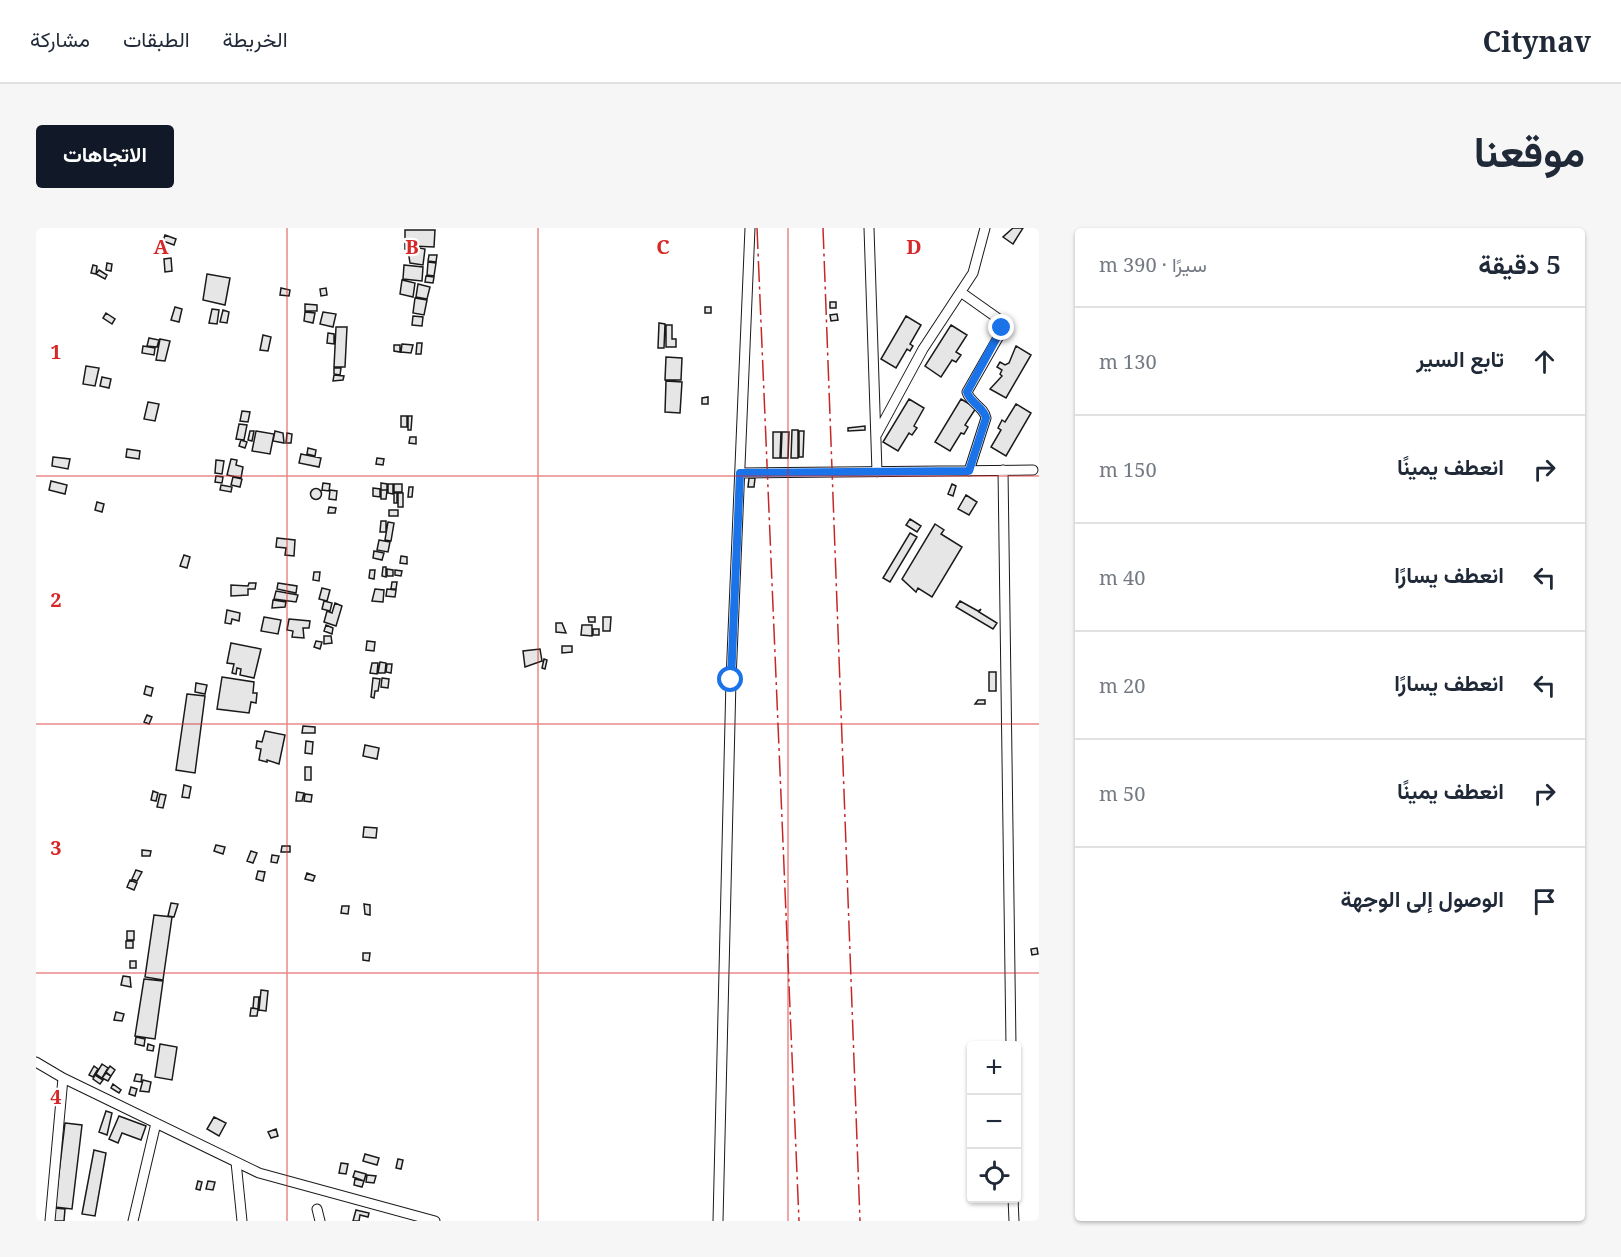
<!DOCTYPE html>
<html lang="ar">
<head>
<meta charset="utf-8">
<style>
  :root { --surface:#fff; --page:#f6f6f7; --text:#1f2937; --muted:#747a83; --line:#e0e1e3; --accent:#111827 }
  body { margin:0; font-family:"Noto Serif",Vazirmatn,serif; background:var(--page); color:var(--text); direction:rtl }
  .controls { position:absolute; right:18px; bottom:18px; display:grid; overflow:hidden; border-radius:6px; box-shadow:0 2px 4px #0004 }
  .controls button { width:54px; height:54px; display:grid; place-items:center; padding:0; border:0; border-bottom:2px solid var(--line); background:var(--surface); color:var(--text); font:30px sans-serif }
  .stop { position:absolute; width:18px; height:18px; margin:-14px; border:4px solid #1a73e8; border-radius:50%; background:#fff }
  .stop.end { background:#1a73e8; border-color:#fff; box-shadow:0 2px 6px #0008 }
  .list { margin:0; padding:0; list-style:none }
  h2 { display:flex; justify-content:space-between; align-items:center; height:78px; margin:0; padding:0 24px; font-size:26px }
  h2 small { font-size:20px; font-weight:400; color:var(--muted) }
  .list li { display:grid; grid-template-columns:39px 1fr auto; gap:18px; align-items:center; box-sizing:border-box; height:108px; padding:0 24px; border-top:2px solid var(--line) }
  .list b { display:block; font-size:22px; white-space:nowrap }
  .list em { font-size:20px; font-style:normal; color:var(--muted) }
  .icon { flex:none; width:33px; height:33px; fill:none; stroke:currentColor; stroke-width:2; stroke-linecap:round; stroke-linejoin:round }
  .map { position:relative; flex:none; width:1003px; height:993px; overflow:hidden; direction:ltr; border-radius:6px }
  header { display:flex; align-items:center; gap:36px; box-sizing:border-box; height:84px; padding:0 30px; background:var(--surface); border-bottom:2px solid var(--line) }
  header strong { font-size:28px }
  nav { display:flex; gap:33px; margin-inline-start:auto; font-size:21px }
  .intro { display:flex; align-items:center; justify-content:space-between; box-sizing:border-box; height:144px; padding:0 36px }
  h1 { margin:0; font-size:42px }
  .button { padding:15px 27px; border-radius:6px; background:var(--accent); color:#fff; font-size:21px; font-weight:700 }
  main { display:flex; gap:36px; padding:0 36px }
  aside { flex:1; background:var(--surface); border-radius:6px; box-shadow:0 2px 4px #0004 }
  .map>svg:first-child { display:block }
</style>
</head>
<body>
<header>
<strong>Citynav</strong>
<nav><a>الخريطة</a><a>الطبقات</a><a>مشاركة</a></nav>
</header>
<div class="intro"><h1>موقعنا</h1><a class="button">الاتجاهات</a></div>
<main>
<aside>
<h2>5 دقيقة<small>سيرًا · 390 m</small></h2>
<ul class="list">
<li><svg class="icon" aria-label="ahead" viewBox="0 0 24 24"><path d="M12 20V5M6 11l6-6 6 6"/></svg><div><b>تابع السير</b></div><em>130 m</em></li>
<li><svg class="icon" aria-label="right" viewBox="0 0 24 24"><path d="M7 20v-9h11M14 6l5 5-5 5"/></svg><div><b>انعطف يمينًا</b></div><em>150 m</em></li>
<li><svg class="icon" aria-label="left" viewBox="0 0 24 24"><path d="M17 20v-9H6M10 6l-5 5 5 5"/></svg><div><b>انعطف يسارًا</b></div><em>40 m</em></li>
<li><svg class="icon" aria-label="left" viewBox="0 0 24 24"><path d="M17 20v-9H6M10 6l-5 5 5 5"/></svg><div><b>انعطف يسارًا</b></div><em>20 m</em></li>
<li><svg class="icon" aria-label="right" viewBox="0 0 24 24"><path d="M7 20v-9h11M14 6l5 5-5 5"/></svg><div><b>انعطف يمينًا</b></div><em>50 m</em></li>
<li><svg class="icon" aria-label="arrive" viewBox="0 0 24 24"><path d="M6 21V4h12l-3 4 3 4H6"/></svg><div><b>الوصول إلى الوجهة</b></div></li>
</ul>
</aside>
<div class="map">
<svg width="1003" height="993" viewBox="0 0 1003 993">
  <rect width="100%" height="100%" fill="#fff"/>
  <path fill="#e6e6e6" stroke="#1a1a1a" stroke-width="1.5" d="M977 0H987L977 16 967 9Z
    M369 2H399L398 19 377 18V21H369Z
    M129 7 140 11 138 17 127 13Z
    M378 19 389 21 387 37 374 35 372 22 377 23Z
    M393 27H401L400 34 392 33Z
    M135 30 136 43 129 44 128 31Z
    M392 34 400 35 398 48 391 47Z
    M71 35 76 36 75 43 70 42Z
    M57 37 61 38 60 46 55 45Z
    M368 37 387 39 386 53 367 51Z
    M63 42 71 47 69 51 60 46Z
    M171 46 194 50 189 77 167 72Z
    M390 48 398 49 397 55 389 54Z
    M366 52 379 55 377 69 364 66Z
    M382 56 394 59 391 71 380 69Z
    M245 60 254 62 253 68 244 67Z
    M290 60 291 67 285 68 284 61Z
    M379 70 391 72 388 87 377 85Z
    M794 74H800V80H794Z
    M269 76 281 77V83H269Z
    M139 79 146 81 143 94 135 92Z
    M669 79H675V85H669Z
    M176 81 183 82 181 96 173 95Z
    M187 82 193 84 191 95 184 94Z
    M269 84 279 85 277 95 268 93Z
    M287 84 300 86 297 99 284 96Z
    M70 85 79 91 76 96 67 90Z
    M801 86 802 92 795 93 794 87Z
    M377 88 387 89 386 98 376 97Z
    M870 88 885 97 874 116 877 118 874 123 871 121 860 140 845 131Z
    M623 95 629 96 628 120H622Z
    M630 97H636V111H640V119H630Z
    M915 97 931 107 920 124 925 127 920 134 916 132 905 149 889 138Z
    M300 99H311L309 139H298Z
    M292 105 298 106V116L291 115Z
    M227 107 235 109 232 123 224 122Z
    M113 110 123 112 121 119 111 118Z
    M124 111 134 113 129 133 120 132Z
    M381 115H386L385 126H380Z
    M366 116 377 117 375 125 365 124Z
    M358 117H364V124L358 123Z
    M107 118 119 120 118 127 106 125Z
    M980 118 995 127 970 170 954 161 966 148 964 146 966 142 961 139 964 134 969 137 973 135Z
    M630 129 646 130 645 152H629Z
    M50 138 63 140 59 158 47 156Z
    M298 140H305L304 147 298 146Z
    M298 147 308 148 307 152 297 153Z
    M66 149 75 151 73 160 64 158Z
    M630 153 646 154 644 185 629 184Z
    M672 169V176H666V170Z
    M873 171 888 180 878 198 881 200 876 207 873 205 862 223 847 214Z
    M925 171 940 180 929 197 932 199 928 206 925 205 914 223 899 214Z
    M112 174 123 176 119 193 108 191Z
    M980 176 995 185 970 228 955 219 965 202 962 200 966 192 969 194Z
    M206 183 214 184 212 194 204 193Z
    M365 188H371V199H365Z
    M372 188H376L375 202H372Z
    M203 196 211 197 208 212 200 211Z
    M829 198V202L812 203V200Z
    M756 202H762V230H755Z
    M214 203H218L216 213 212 212Z
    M220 203 238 206 234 226 216 223Z
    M239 203 247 205 248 215 237 213Z
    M763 203H768L767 229H763Z
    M737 204H745L744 230H737Z
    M746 204H753L752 230H745Z
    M251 205 256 206 255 215H250Z
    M374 209H380V216L373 215Z
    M205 212 211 214 209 220 203 218Z
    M272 220 280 222 279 228 271 226Z
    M91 221 104 223 103 231 90 229Z
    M265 226 285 230 283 239 263 235Z
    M17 229 34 231 32 241 16 238Z
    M341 230 348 231 347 237 340 236Z
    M195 231 201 232 200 237 207 239 205 250 191 247Z
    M180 232 188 233 186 246 179 245Z
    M180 248 187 249 186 255 179 254Z
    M197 249 206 251 204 259 195 257Z
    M713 250H719L718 259H712Z
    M15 253 31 257 29 266 13 262Z
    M287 255 294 256 293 263 286 262Z
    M345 255 351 256V262H345Z
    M352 256H357V266L352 265Z
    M358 256H366V264H358Z
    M916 256 920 258 917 268 912 266Z
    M185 257 196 259 195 264 184 262Z
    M373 259H377L376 269H372Z
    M337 260 344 261V269L337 268Z
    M274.5 266a5.5 5.5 0 1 1 11 0a5.5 5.5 0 1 1-11 0Z
    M294 262 301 263 300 272 293 271Z
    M345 262H351L350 271H345Z
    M358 265H361V275H358Z
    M362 265H367V279H362Z
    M930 267 941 274 933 287 922 281Z
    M61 274 68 276 66 284 59 282Z
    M293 279 300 280 299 285H292Z
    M353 282H362V288H353Z
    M874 291 885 298 881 304 870 297Z
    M345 293H350V304H344Z
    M352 294 358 295 355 313 349 312Z
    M899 296 908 302 905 306 926 319 896 369 882 360 880 364 866 351Z
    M874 305 881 309 854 354 847 350Z
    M241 310 259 312 258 328 249 327 250 320 240 319Z
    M343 312 354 314 352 324 341 322Z
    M338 323 348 325 346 332 337 330Z
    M148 327 154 329 151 340 144 338Z
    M365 328 371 329V336L364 335Z
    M347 339H350V349L346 348Z
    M351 341 357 342V348H351Z
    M334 342H339L338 351 333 350Z
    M359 342 366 343 365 348 359 347Z
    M278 344H284L283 353 277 352Z
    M356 354H361L360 361H355Z
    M213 355H220L219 361H212V367L195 368V357L212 358Z
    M242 355 261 358 260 365 241 361Z
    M286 360 294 362 291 373 283 371Z
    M339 361 348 362 347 374 336 373Z
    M351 361 360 362 359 369 350 368Z
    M240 363 262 367 260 374 238 371Z
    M237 372 250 374 249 379 236 380Z
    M288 373 296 375 294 383 286 381Z
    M924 373 942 383 945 381 943 384 961 395 957 401 920 379Z
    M299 375 306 378 300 398 288 394 291 383 296 385Z
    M191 382 204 385 203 393 196 391 195 396 189 395Z
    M228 389 245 392 242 406 225 403Z
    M552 389H559V394H553Z
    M567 389H575L574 403H567Z
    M253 391 274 393 273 400H267L268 410 256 409 257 403 251 402Z
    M520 395H526L530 405 520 404Z
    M290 397 297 400 296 406 288 403Z
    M546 397H556V408L545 407Z
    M557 401H563V407H557Z
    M288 408H295L296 415 288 416Z
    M280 413 286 414 284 421 278 419Z
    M331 413 339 414 338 423 330 422Z
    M195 415 225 421 218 450 204 447 205 441 201 440 200 446 196 445 198 436 191 435Z
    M526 418H536V424L526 425Z
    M504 421 506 433 489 439 487 423Z
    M508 431 511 432 509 441 506 440Z
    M344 434 350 435 349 445H342Z
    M336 435H342L341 446 334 445Z
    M351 436H356L355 445 350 444Z
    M953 444H960V463H953Z
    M186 449 218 454 217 465H221L220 475 215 474 213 485 181 481Z
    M337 450 344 451 342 463H339L338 470 335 469Z
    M346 450 353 451 352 460 345 459Z
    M160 455 171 457 169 466 159 464Z
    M110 458 117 460 115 468 108 466Z
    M151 466 169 468 159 545 140 542Z
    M949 472V476H939L942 472Z
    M111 487 116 489 113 496 108 494Z
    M267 498 279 499V505H266Z
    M229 503 249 507 243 536 231 532V534L223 532 225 521 220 520 221 513 226 514Z
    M270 513 277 514 276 526 269 525Z
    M329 517 343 520 341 531 327 528Z
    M269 539H275V552H269Z
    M148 557 155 559 153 570 146 569Z
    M117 563 122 565 120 573 115 572Z
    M261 564 268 565 266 573H260Z
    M124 566 130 567 127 580 121 579Z
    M269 566 276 567 275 574 268 573Z
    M328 599 341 600 340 610 327 609Z
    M180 617 189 619 187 626 178 623Z
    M246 618H254V624H245Z
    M106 622 115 623 114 628H106Z
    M215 623 221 625 217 635 211 633Z
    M236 627 243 628 241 635 235 634Z
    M100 642 106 644 101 653 96 651Z
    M222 643 229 644 227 653 220 651Z
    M271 645 279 648 277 653 269 651Z
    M94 652 101 655 98 662 91 659Z
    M135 675 142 676 138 689 132 688Z
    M328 676 334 677V687L329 686Z
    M306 678H313L312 686 305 685Z
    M118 687 136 689 127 752 109 749Z
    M91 703H98V712H91Z
    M90 713H97V720H90Z
    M1001 720 1002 726 996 727 995 721Z
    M327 725H334L333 733 327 732Z
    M94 733H100V740H94Z
    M87 748 94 749 95 759 85 757Z
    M108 751 127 753 119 811 99 808Z
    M225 762 232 763 230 783 223 782Z
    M218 769H223L222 781 217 780Z
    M215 780 222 781 221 788H214Z
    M80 784 88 786 86 793 78 792Z
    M100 809 109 811 108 818 99 816Z
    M112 816 118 818 117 823 111 822Z
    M124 816 141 819 136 852 119 849Z
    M66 836 72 840 66 850 60 846Z
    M58 838 62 841 57 849 53 847Z
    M74 838 79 842 75 848 70 844Z
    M70 845 75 848 72 853 66 850Z
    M100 846 106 847 105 854 98 853Z
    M59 847 67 852 64 856 57 851Z
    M107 852 115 854 113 864 104 863Z
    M77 856 85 862 83 865 75 860Z
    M95 859 101 861 99 868 93 866Z
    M70 883 76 885 71 907 63 904Z
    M83 888 110 898 105 912 86 905 82 915 73 911Z
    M178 889 190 895 183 908 171 901Z
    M29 895 46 897 36 981 19 979Z
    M240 901 242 908 235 910 232 904Z
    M58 922 70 925 59 988 46 986Z
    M329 926 343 930 341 937 327 933Z
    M362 931 367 932 365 941 360 940Z
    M305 935 312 936 310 946 303 945Z
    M319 943 330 946 328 953 317 949Z
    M331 947 340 948 338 955 330 954Z
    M319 951 328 953 326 959 318 957Z
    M162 953 166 954 164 962 160 961Z
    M172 953 179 954 177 962 170 961Z
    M18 980 29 981 28 993H17Z
    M320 982 333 985 332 989 324 987 323 993H317Z"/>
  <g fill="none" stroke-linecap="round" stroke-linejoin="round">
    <g stroke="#1a1a1a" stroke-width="11">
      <path id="street" d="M833 0 841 244
        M926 65 967 94V101L931 164C934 175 948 179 950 190L933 243
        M841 206 887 121 937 45 949 0
        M967 242 975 818
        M704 245 997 242
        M0 834 27 850 223 945 399 993
        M200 934 206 993
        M977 970 978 993
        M281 981 284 993
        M14 993 27 850
        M97 993 120 895
        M682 993 695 452 714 0"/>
    </g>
    <use href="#street" stroke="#fff" stroke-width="9"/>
    <path stroke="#c62828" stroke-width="1.5" stroke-dasharray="21 4.5 3 4.5" stroke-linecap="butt" d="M721 0 763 993
      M787 0 824 993"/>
  </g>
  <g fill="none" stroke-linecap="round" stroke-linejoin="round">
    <path stroke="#1a73e8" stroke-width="8" d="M695 452 704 245 933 243 950 190C948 179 934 175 931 164L966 100"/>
  </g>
  <path fill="none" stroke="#d62828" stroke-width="1.5" stroke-opacity="0.55" d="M251 0V993M502 0V993M752 0V993M0 248H1003M0 496H1003M0 745H1003"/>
  <g font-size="20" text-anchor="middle" font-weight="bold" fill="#d62828" stroke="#fff" stroke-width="4.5" stroke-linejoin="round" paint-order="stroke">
    <text x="125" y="26">A</text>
    <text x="376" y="26">B</text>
    <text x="627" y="26">C</text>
    <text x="878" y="26">D</text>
    <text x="20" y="131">1</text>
    <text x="20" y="379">2</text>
    <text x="20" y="627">3</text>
    <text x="20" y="876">4</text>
  </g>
</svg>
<div class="controls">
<button>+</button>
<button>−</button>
<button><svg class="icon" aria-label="locate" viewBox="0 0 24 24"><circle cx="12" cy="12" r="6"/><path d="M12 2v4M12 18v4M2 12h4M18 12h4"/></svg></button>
</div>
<div class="stop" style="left:695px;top:452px"></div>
<div class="stop end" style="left:966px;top:100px"></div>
</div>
</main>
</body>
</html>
